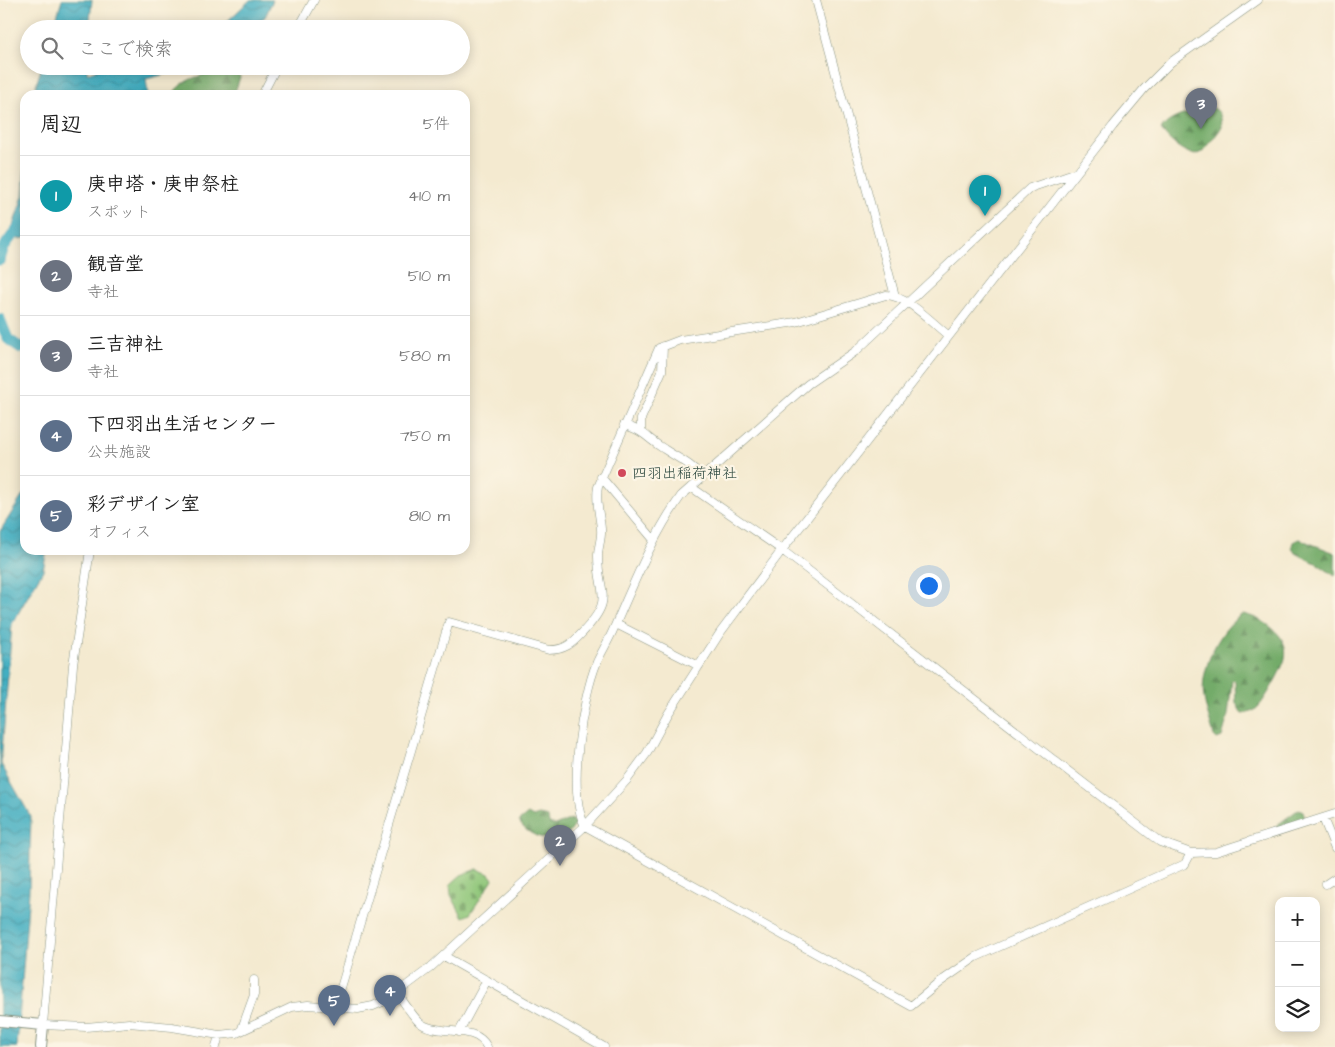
<!DOCTYPE html>
<html lang="ja">
<head>
<meta charset="utf-8">
<style>
  :root { --surface:#fff; --page:#f6f6f6; --text:#222; --muted:#767676; --line:#e0e0e0; --accent:#7c3aed }
  body { margin:0; font-family:"Architects Daughter","Klee One",sans-serif; background:var(--page); color:var(--text) }
  .controls { position:absolute; right:15px; bottom:15px; display:grid; overflow:hidden; border-radius:10px; box-shadow:0 2px 12px #0003 }
  .controls button { width:45px; height:45px; display:grid; place-items:center; padding:0; border:0; border-bottom:1px solid var(--line); background:var(--surface); color:var(--text); font:25px sans-serif }
  .you { position:absolute; left:928px; top:585px; width:18px; height:18px; margin:-12px; border:4px solid #fff; border-radius:50%; background:#1a73e8; box-shadow:0 0 0 8px #1a73e833 }
  .badge { display:grid; place-items:center; width:32px; height:32px; border-radius:50%; background:var(--accent); color:#fff; font-size:16px; font-weight:700 }
  .pin { position:absolute; translate:-50% -41px; filter:drop-shadow(0 1px 2px #0008) }
  .pin::after { content:''; position:absolute; top:26px; width:18px; height:15px; background:inherit; clip-path:polygon(0 0,100% 0,50% 100%) }
  .list { margin:0; padding:0; list-style:none }
  h2 { display:flex; justify-content:space-between; align-items:center; height:65px; margin:0; padding:0 20px; font-size:21px }
  h2 small { font-size:16px; font-weight:400; color:var(--muted) }
  .list li { display:grid; grid-template-columns:32px 1fr auto; gap:15px; align-items:center; box-sizing:border-box; height:80px; padding:0 20px; border-top:1px solid var(--line) }
  .list b { display:block; font-size:19px; white-space:nowrap }
  .list p { margin:0; font-size:16px; white-space:nowrap; color:var(--muted) }
  .list em { font-size:16px; font-style:normal; color:var(--muted) }
  .icon { flex:none; width:28px; height:28px; fill:none; stroke:currentColor; stroke-width:2; stroke-linecap:round; stroke-linejoin:round }
  .map { position:relative; flex:none; width:1335px; height:1047px; overflow:hidden }
  .search { position:absolute; background:var(--surface); box-shadow:0 2px 12px #0003; left:20px; top:20px; width:450px; height:55px; display:flex; align-items:center; gap:12px; box-sizing:border-box; padding:0 18px; border-radius:28px; color:var(--muted); font-size:19px }
  .panel { position:absolute; background:var(--surface); box-shadow:0 2px 12px #0003; left:20px; top:90px; width:450px; height:465px; border-radius:15px }
  .map>svg:first-child { display:block }
</style>
</head>
<body>
<div class="map">
<svg width="1335" height="1047" viewBox="0 0 1335 1047">
  <defs>
    <pattern id="forest-firs" width="22" height="20" patternUnits="userSpaceOnUse" patternTransform="scale(1.25)"><rect width="22" height="20" fill="#73ab69"/><path d="M5 1l3.5 6h-7zM16 11l3.5 6h-7z" fill="#5e8c57"/></pattern>
    <pattern id="cemetery-stones" width="16" height="16" patternUnits="userSpaceOnUse" patternTransform="scale(1.25)"><rect width="16" height="16" fill="#8fc679"/><path d="M2 7V4a2 2 0 0 1 4 0v3zM10 15v-3a2 2 0 0 1 4 0v3z" fill="#74a264"/></pattern>
    <pattern id="water-waves" width="16" height="10" patternUnits="userSpaceOnUse" patternTransform="scale(1.25)"><rect width="16" height="10" fill="#43aec1"/><path d="M0 5q4-4 8 0t8 0" fill="none" stroke="#378f9e"/></pattern>
  </defs>
  <rect width="100%" height="100%" fill="#fcf5e5"/>
  <filter id="ink" filterUnits="userSpaceOnUse"><feTurbulence type="fractalNoise" baseFrequency=".02" numOctaves="2"/><feDisplacementMap in="SourceGraphic" scale="10" xChannelSelector="R" yChannelSelector="G"/><feConvolveMatrix kernelMatrix="1 2 1 2 8 2 1 2 1" color-interpolation-filters="sRGB"/></filter>
  <filter id="wash" filterUnits="userSpaceOnUse"><feTurbulence type="fractalNoise" baseFrequency=".0096" numOctaves="4" result="noise"/><feDisplacementMap in="SourceGraphic" scale="20" xChannelSelector="R" yChannelSelector="G"/><feGaussianBlur stdDeviation="1.12" result="paint"/><feColorMatrix in="noise" values="0 0 0 0 0 0 0 0 0 0 0 0 0 0 0 0 0 1.4 0 .05"/><feComposite in="paint" operator="in"/></filter>
  <g filter="url(#wash)">
    <rect width="100%" height="100%" fill="#f4ead0"/>
    <path fill="url(#forest-firs)" stroke="#49744e" d="M219 71H237L240 77 234 95H172C183 78 200 76 219 71Z
      M1210 107C1221 110 1221 116 1222 127L1204 151 1195 155C1181 151 1170 142 1161 130 1168 116 1195 112 1210 107Z
      M1299 539 1335 553V576L1318 564 1295 553 1292 547 1293 542Z
      M1243 614C1262 618 1290 635 1285 658 1284 666 1265 700 1259 706 1254 712 1249 713 1242 714L1236 703 1235 681 1232 680 1228 715 1222 737 1217 739 1214 736C1211 724 1206 711 1204 698 1199 671 1219 628 1243 614Z
      M1299 809 1303 811 1305 817 1300 821 1275 828 1277 825Z
      M528 814 533 817 539 815 548 817 549 824 555 826 571 819 575 822C569 850 527 839 519 821Z"/>
    <path fill="url(#cemetery-stones)" stroke="#578256" d="M477 869 489 874 493 879 470 914 463 917 451 895 450 885 461 875Z"/>
    <path fill="url(#water-waves)" stroke="#31767a" d="M62 0H92L89 29H53Z
      M250 0H273L265 17 253 29H219Z
      M42 66H87V73L106 66H198L146 79 148 95H33Z
      M25 163V238L18 239 12 229 23 196Z
      M25 492V550H47L43 570 12 624 1 764 31 817 29 891 17 1047H0V531Z"/>
    <g fill="none" stroke-linecap="round" stroke-linejoin="round">
      <path stroke="#43aec1" stroke-width="11" d="M0 260 4 247 25 218
        M0 319 8 339 21 348 25 347"/>
    </g>
  </g>
  <g filter="url(#ink)">
    <g fill="none" stroke-linecap="round" stroke-linejoin="round">
      <g stroke="#8a9482" stroke-width="9">
        <path id="minor" d="M816 0 895 296
          M298 29 314 0
          M262 95 277 66
          M1077 172 1030 188 856 351 808 384 681 496C652 537 634 583 614 628 609 640 602 651 597 662 582 698 567 792 585 826L911 1006 940 982 976 957 1185 864 1191 853
          M624 425C647 432 646 438 664 449 681 460 688 462 703 477
          M641 430V419L662 371 663 346
          M601 477 654 540
          M691 487 782 550 1160 842 1191 853 1216 852 1335 814
          M90 550 73 665 43 1025 86 1027 129 1023 172 1027 219 1035 237 1033 292 1007 308 1005 358 1009 373 1006 387 1000 430 968 585 826 627 780 647 753 668 714 720 633 782 550 1113 126 1144 89 1171 62 1258 0
          M616 624 699 666
          M1323 818 1335 848
          M1326 884 1335 878
          M444 956 604 1047
          M397 993C404 1002 411 1014 419 1022 436 1037 476 1023 487 1047
          M335 1008 449 622 549 650C564 650 572 644 582 633 616 597 598 595 598 556 598 547 602 538 601 529 600 515 595 501 598 487L659 348 680 340 796 322 886 295C908 296 931 322 949 336
          M241 1031 254 995V980
          M459 1032 487 980
          M216 1047 219 1035"/>
      </g>
      <g stroke="#8a9482" stroke-width="12">
        <path id="major" d="M0 1021 43 1025 41 1047"/>
      </g>
      <use href="#minor" stroke="#fff" stroke-width="8"/>
      <use href="#major" stroke="#fff" stroke-width="10"/>
    </g>
  </g>
  <circle fill="#d1495b" stroke="#fcf5e5" stroke-width="2" cx="622" cy="473" r="5"/>
  <g text-anchor="middle" dominant-baseline="central" stroke-width="4.5" stroke-linejoin="round" paint-order="stroke">
    <g font-size="15" fill="#1f3d34" stroke="#fcf5e5" text-anchor="start">
      <text x="632" y="473">四羽出稲荷神社</text>
    </g>
  </g>
</svg>
<div class="controls">
<button>+</button>
<button>−</button>
<button><svg class="icon" aria-label="layers" viewBox="0 0 24 24"><path d="M12 4l9 5-9 5-9-5zM3 14l9 5 9-5"/></svg></button>
</div>
<div class="you"></div>
<div class="pin badge" style="left:985px;top:216px;background:#0f9aa8">1</div>
<div class="pin badge" style="left:560px;top:866px;background:#6b7280">2</div>
<div class="pin badge" style="left:1201px;top:129px;background:#6b7280">3</div>
<div class="pin badge" style="left:390px;top:1016px;background:#5c6f8a">4</div>
<div class="pin badge" style="left:334px;top:1026px;background:#5c6f8a">5</div>
<div class="search"><svg class="icon" aria-label="search" viewBox="0 0 24 24"><circle cx="10" cy="10" r="6"/><path d="M15 15l6 6"/></svg>ここで検索</div>
<section class="panel">
<h2>周辺<small>5件</small></h2>
<ul class="list">
<li><span class="badge" style="background:#0f9aa8">1</span><div><b>庚申塔・庚申祭柱</b><p>スポット</p></div><em>410 m</em></li>
<li><span class="badge" style="background:#6b7280">2</span><div><b>観音堂</b><p>寺社</p></div><em>510 m</em></li>
<li><span class="badge" style="background:#6b7280">3</span><div><b>三吉神社</b><p>寺社</p></div><em>580 m</em></li>
<li><span class="badge" style="background:#5c6f8a">4</span><div><b>下四羽出生活センター</b><p>公共施設</p></div><em>750 m</em></li>
<li><span class="badge" style="background:#5c6f8a">5</span><div><b>彩デザイン室</b><p>オフィス</p></div><em>810 m</em></li>
</ul>
</section>
</div>
</body>
</html>
